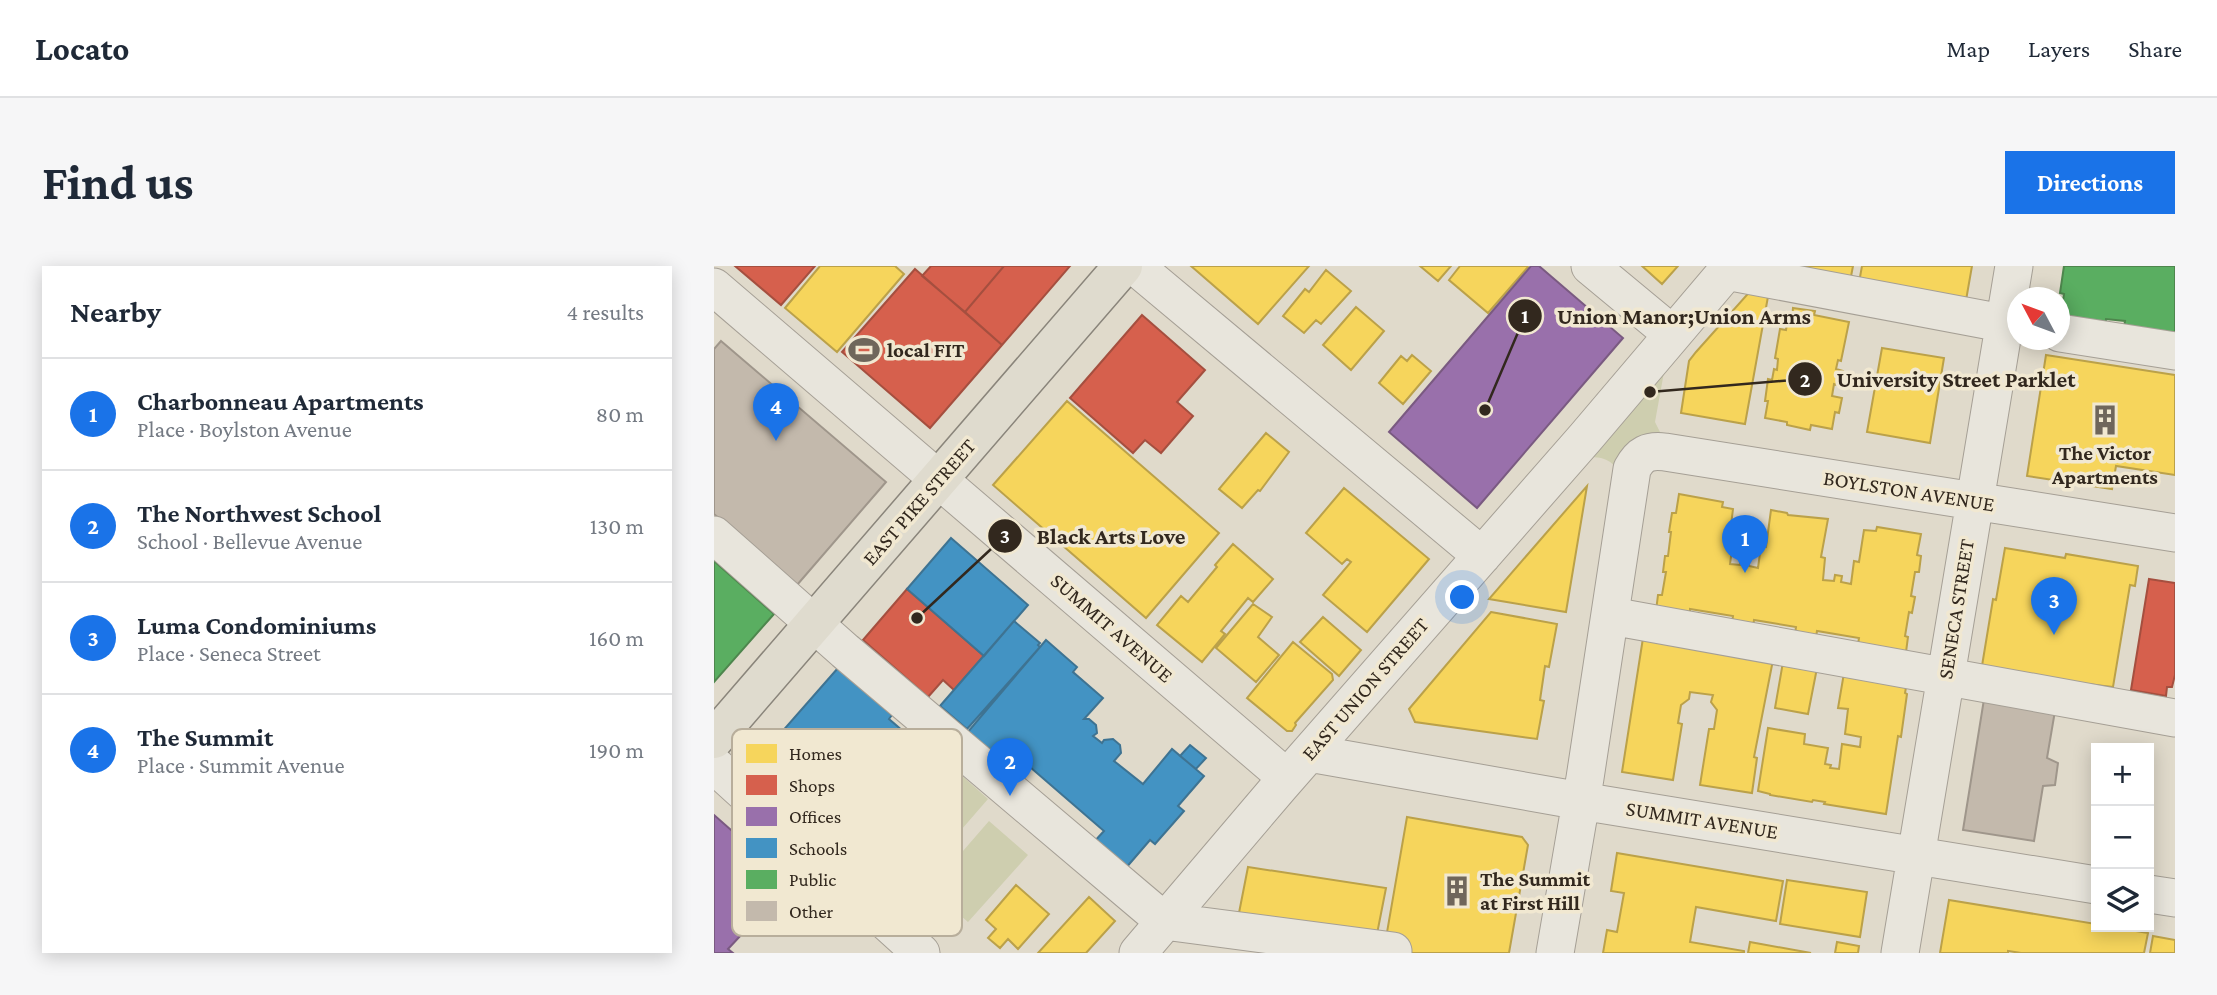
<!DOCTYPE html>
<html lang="en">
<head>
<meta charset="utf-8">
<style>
  :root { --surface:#fff; --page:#f6f6f7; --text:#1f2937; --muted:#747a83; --line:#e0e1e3; --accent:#1a73e8 }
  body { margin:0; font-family:"Crimson Pro",serif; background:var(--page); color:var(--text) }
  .controls { position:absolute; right:21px; bottom:21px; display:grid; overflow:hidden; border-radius:0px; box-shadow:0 4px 18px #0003 }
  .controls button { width:63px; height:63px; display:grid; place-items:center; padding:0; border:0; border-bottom:2px solid var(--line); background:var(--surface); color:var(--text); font:35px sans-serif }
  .compass { position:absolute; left:1293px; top:21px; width:63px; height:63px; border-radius:50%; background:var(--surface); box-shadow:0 4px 18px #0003; rotate:311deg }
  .you { position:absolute; left:749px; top:332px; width:24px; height:24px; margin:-18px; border:5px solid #fff; border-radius:50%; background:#1a73e8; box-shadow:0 0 0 10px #1a73e833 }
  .badge { display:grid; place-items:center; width:46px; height:46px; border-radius:50%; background:var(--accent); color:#fff; font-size:23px; font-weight:700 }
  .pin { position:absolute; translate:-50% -58px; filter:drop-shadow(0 2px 4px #0008) }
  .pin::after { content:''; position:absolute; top:37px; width:24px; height:21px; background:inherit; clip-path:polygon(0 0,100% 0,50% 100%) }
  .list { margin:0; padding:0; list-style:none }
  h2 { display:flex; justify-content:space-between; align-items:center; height:91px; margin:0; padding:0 28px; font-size:30px }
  h2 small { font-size:23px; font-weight:400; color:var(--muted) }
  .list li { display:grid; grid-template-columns:46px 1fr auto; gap:21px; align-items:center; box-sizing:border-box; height:112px; padding:0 28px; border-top:2px solid var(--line) }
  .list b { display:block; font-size:26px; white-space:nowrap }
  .list p { margin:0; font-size:23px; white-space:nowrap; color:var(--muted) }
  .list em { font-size:23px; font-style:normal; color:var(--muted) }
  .icon { flex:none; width:38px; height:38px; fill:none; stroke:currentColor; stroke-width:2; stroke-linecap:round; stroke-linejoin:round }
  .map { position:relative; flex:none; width:1461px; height:687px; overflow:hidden; border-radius:0px }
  header { display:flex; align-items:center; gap:42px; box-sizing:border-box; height:98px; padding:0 35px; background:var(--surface); border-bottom:2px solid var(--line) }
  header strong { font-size:33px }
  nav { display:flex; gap:38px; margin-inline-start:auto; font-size:24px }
  .intro { display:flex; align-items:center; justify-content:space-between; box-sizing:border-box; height:168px; padding:0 42px }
  h1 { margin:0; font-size:49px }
  .button { padding:18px 32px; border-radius:0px; background:var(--accent); color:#fff; font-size:24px; font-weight:700 }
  main { display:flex; gap:42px; padding:0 42px }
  aside { flex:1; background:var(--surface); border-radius:0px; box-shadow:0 4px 18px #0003 }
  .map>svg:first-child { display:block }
</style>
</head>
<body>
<header>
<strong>Locato</strong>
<nav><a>Map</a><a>Layers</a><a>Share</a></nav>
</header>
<div class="intro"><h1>Find us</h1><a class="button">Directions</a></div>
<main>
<aside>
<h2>Nearby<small>4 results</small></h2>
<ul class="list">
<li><span class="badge">1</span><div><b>Charbonneau Apartments</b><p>Place · Boylston Avenue</p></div><em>80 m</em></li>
<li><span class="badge">2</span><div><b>The Northwest School</b><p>School · Bellevue Avenue</p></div><em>130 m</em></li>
<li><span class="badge">3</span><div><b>Luma Condominiums</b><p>Place · Seneca Street</p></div><em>160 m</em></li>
<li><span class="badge">4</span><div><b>The Summit</b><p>Place · Summit Avenue</p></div><em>190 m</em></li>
</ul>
</aside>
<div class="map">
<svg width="1461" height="687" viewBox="0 0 1461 687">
  <rect width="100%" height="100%" fill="#e0dacb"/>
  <path fill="#ceceaf" d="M952 95 941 156 946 166 958 169 905 206C895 191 887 191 869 191Z
    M246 508 274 533 214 602 186 577Z
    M275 555 314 589 254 656 216 623Z"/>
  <path fill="#f6d55c" stroke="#bba149" stroke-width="2" d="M106 0H181L190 8 123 86 71 42Z
    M477 0H595L544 58Z
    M706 0H737L724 15Z
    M746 0H813L814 1 774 47 735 14Z
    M928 0H964L948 18Z
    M1074 0H1139L1135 21Z
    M1148 0H1258L1251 40 1144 22Z
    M612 4 637 25 607 58 602 54 590 67 569 50 591 23 595 26Z
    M1039 22 1055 25 1031 158 967 147 975 95 982 86Z
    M642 41 670 65 637 104 609 79Z
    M1079 42 1101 45 1100 49 1135 56 1127 95 1124 94 1122 103 1129 105 1127 120 1120 118 1118 130 1128 132 1125 147 1121 146 1118 163 1097 159 1096 164 1073 159V156L1051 152 1054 135H1051L1054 113 1058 114 1060 103 1063 104 1064 93 1061 92 1066 63 1072 64 1074 51 1078 52Z
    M1168 82 1230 92 1216 177 1153 166Z
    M698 89 717 105 689 138 665 117 687 90 693 95Z
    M1332 89 1461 109V209L1402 200 1398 223 1313 210Z
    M353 135 505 267 432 352 279 219Z
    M552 167 575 186 546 225 544 224 528 242 505 223Z
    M873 220 852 346 775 333Z
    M630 222 715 293 653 366 609 329 637 296 633 293 628 298 592 267Z
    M965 228 1009 236 1008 241 1019 243 1015 275 1019 276 1016 298 1026 299 1027 292 1034 293 1035 300 1044 302 1047 280 1052 281 1057 244 1073 247 1074 249 1114 253 1107 291 1111 292 1109 314 1120 315 1121 309 1128 310 1127 316 1137 318 1140 295 1145 296 1150 264 1162 265 1163 261 1207 268 1203 289 1207 290 1205 306H1201L1197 330 1201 331 1198 347 1195 346 1191 370 1194 371 1192 386 1144 378 1145 372 1103 365 1102 371 1081 368 1082 361 1040 354 1039 361 1018 357 1019 350 976 343V350L942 345 944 329H948L952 306H949L951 290H954L957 266H955L958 247H962Z
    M519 278 559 313 539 336 534 332 507 365 511 368 488 396 443 359 467 330 474 336 503 301 501 299Z
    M1291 282 1351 292 1352 288 1424 300 1421 320 1416 319 1399 421 1267 406 1279 333 1282 334Z
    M539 338 558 351 544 371 565 389 542 416 502 382Z
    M777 346 843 358 835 401 831 400 826 434 830 435 823 473 701 456 695 443Z
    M609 351 647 384 625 410 586 376Z
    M929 372 1059 394 1040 491 1043 492 1038 527 986 519 995 463H1000L1003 444 997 436 999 429 976 426 975 433 967 439 964 457 968 458 959 514 908 506Z
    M579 376 618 408 619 414 581 457 582 459 578 465H573L533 432Z
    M1069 396 1103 402 1094 448 1061 442Z
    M1130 407 1193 416 1191 427 1193 428 1187 471 1184 470 1172 548 1110 538 1111 536 1099 534 1098 536 1056 529V528L1044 525 1054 462 1091 468 1090 478 1114 482 1111 498 1117 499 1116 502 1125 503 1128 478 1146 481 1147 471 1131 468 1134 443 1124 442Z
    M693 551 808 571 814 579 795 687H689L672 672Z
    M903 587 1069 615 1062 655 982 641 976 676 1030 685V687H889L893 664 903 666 910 627 897 625Z
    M534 601 672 622 662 673 524 652Z
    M1073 614 1153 626 1146 671 1066 658Z
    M302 619 335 648 304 683 294 673 286 682 274 672 282 663 272 654Z
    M375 631 401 655 372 687H324Z
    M1235 634 1382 658V661H1398L1434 667 1430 687H1307L1294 685V687H1226Z
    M1439 670 1461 674V687H1436Z
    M1036 676 1097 687H1034Z
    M1123 676 1145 680 1144 687H1121Z"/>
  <path fill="#d6604d" stroke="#a54f3f" stroke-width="2" d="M21 0H101L67 39Z
    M217 0H290L251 46 208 10Z
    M290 0H356L288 79 251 46Z
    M201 3 288 79 216 162 128 86Z
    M428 49 491 104 463 136 479 150 447 187 431 174 419 187 356 132Z
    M1435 313 1461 317V409L1458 421H1453L1452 430 1417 424Z
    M193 323 270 390 240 424 229 414 214 431 149 374Z"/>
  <path fill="#9970ab" stroke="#7a5a81" stroke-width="2" d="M817 0H825L909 72 763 242 675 166Z
    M0 549 69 610 22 663 28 668 14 683 19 687H0Z"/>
  <path fill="#4393c3" stroke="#3e7392" stroke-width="2" d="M237 272 314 339 270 390 193 323Z
    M300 355 326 377 324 379 326 381 253 463 226 440Z
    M332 374 363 401 359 406 389 432 370 453H375L382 459 383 467 379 470 388 477 390 474 399 473 406 479 407 487 400 495 429 518 458 483 490 510 464 540 470 545 441 578 436 574 411 603 379 577 390 565 294 482 284 494 253 467Z
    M124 402 178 449 175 453 196 471 122 554 101 536 98 540 44 493Z
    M476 479 492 492 482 503 466 490Z"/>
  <path fill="#5aae61" stroke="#4e864d" stroke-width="2" d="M1350 0H1461V77L1409 69 1411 55 1392 53 1391 63 1346 57 1350 28 1346 27Z
    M0 295 60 348 0 416Z"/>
  <path fill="#c3b9ac" stroke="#9f968b" stroke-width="2" d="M7 75 172 216 83 319 0 248V83Z
    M1271 427 1342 439 1333 492 1344 497 1341 519 1329 520 1320 575 1249 564Z"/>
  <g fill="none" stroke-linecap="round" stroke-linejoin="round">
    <g stroke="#a59f95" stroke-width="39">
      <path id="minor" d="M421 0 768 290
        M876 0 958 68
        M1012 5 1304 60
        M0 21 573 512
        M1346 67 1461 85
        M0 269 131 385 450 655 679 685 678 687
        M897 350 1461 452
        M595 487 867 535 1382 619
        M0 499 207 687
        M1435 628 1461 632
        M424 687 566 520 871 172 1017 0
        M841 687 871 512 918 203C926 188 934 184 951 186L1461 267
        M1186 687 1300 0"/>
    </g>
    <g stroke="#8a857b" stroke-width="41">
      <path id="major" d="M0 473 409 0"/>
    </g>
    <use href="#minor" stroke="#e8e5dc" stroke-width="37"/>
    <use href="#major" stroke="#dfdbce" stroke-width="38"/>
  </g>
  <defs>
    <g id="stadium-bare" transform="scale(2.415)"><path d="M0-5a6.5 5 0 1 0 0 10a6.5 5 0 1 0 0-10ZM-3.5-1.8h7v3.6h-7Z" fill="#6f665b" stroke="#f1e8d1" stroke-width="2.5" paint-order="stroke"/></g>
    <g id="building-bare" transform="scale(2.415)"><path d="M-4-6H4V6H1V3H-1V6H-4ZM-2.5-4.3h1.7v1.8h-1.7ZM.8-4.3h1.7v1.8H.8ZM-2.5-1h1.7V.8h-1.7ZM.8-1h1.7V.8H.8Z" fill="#6f665b" stroke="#f1e8d1" stroke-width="2.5" paint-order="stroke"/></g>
  </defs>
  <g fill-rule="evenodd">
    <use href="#stadium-bare" x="150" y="84"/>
    <use href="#building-bare" x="1391" y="154"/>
    <use href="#building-bare" x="743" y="625"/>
  </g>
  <g text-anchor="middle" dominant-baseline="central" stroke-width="7" stroke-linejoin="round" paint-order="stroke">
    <g font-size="21" font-weight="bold" fill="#32281e" stroke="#f1e8d1" text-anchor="start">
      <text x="173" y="84">local FIT</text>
      <text x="1391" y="187" text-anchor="middle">The Victor<tspan x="1391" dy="24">Apartments</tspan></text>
      <text x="766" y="613">The Summit<tspan x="766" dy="24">at First Hill</tspan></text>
    </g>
    <g font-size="21" fill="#32281e" stroke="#f1e8d1">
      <text transform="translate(1195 225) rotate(9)">BOYLSTON AVENUE</text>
      <text transform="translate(205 236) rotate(-49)">EAST PIKE STREET</text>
      <text transform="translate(1242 343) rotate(-81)">SENECA STREET</text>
      <text transform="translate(398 362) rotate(41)">SUMMIT AVENUE</text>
      <text transform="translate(651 423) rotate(-49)">EAST UNION STREET</text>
      <text transform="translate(988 554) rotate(9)">SUMMIT AVENUE</text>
    </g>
  </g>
  <rect x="18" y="463" width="230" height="207" rx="10" fill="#f1e8d1" stroke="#b8ae9b" stroke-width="2"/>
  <rect x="32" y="478" width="31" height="19" fill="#f6d55c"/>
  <rect x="32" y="509" width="31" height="20" fill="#d6604d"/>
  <rect x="32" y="541" width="31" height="19" fill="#9970ab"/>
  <rect x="32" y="572" width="31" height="20" fill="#4393c3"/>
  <rect x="32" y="604" width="31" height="19" fill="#5aae61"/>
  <rect x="32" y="635" width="31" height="20" fill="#c3b9ac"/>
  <g font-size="19" fill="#32281e">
    <text x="75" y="494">Homes</text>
    <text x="75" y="526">Shops</text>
    <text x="75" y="557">Offices</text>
    <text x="75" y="589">Schools</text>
    <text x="75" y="620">Public</text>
    <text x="75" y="652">Other</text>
  </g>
  <path fill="none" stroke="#32281e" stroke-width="2.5" d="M771 144L811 50M936 126L1091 113M203 352L291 270"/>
  <g fill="#32281e" stroke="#f1e8d1" stroke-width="2.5">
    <circle cx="771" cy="144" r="7"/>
    <circle cx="936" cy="126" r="7"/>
    <circle cx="203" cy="352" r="7"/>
    <circle cx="811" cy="50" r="18"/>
    <circle cx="1091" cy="113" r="18"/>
    <circle cx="291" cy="270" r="18"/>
  </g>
  <g font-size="21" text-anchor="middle" font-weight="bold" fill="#fff">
    <text x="811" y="57">1</text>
    <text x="1091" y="121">2</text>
    <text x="291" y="277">3</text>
  </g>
  <g font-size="23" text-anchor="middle" font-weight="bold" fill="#32281e" stroke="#f1e8d1" stroke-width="7" stroke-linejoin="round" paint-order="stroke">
    <text x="970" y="58">Union Manor;Union Arms</text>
    <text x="1242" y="121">University Street Parklet</text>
    <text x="397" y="278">Black Arts Love</text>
  </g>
</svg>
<div class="controls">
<button>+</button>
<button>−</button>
<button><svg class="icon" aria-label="layers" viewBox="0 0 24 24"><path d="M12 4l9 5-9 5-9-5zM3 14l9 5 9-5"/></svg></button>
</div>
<svg class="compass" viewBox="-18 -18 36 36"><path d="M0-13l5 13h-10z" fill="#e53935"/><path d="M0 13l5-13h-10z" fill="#747a83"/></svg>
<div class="you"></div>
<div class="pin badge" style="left:1031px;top:307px">1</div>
<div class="pin badge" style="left:296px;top:530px">2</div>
<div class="pin badge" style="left:1340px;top:369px">3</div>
<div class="pin badge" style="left:62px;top:175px">4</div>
</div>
</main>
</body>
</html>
